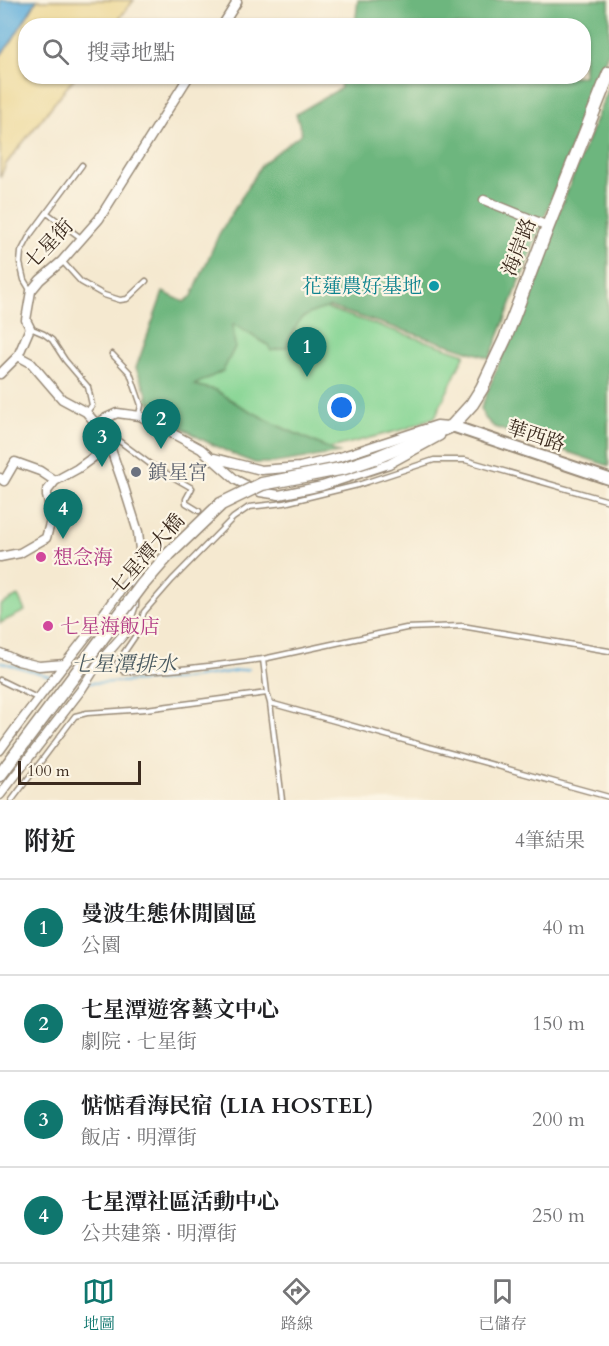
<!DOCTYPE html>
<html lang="zh-TW">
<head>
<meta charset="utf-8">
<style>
  :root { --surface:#fff; --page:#f6f6f6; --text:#202124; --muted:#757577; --line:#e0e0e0; --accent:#0f766e }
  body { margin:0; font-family:Cardo,"Noto Serif TC",serif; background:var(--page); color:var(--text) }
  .scale { position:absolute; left:18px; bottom:15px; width:123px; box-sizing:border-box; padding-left:6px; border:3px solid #3b2a1e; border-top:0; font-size:16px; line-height:21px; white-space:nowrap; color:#3b2a1e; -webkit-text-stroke:4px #fcf5e5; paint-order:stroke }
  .you { position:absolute; left:342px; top:408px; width:21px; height:21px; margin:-15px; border:4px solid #fff; border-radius:50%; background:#1a73e8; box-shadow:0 0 0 9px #1a73e833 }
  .badge { display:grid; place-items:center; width:39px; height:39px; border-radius:50%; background:var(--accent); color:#fff; font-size:20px; font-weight:700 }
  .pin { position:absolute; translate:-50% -50px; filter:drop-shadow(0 2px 3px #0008) }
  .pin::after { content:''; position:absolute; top:32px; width:21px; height:18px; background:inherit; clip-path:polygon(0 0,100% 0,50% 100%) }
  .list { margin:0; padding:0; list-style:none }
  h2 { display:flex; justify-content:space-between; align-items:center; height:78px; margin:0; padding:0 24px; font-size:26px }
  h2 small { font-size:20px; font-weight:400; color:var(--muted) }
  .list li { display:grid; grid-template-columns:39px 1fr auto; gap:18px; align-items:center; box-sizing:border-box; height:96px; padding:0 24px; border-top:2px solid var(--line) }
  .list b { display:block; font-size:22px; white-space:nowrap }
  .list p { margin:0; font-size:20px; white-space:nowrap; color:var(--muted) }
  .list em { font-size:20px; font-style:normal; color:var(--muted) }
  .icon { flex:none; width:33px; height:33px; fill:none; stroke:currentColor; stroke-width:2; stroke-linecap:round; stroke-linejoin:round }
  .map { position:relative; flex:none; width:609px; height:800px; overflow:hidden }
  .search { position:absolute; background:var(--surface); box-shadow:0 2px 4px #0004; left:18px; right:18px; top:18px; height:66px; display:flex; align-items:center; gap:15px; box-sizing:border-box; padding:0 21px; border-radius:24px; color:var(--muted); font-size:22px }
  .sheet { height:462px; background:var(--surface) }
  nav { display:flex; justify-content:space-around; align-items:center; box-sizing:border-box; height:84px; border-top:2px solid var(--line); background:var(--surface); font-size:16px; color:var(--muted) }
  nav a { display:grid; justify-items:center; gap:3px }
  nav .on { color:var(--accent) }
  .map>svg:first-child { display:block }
</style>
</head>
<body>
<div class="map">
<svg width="609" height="800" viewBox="0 0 609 800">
  <rect width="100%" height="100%" fill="#fcf5e5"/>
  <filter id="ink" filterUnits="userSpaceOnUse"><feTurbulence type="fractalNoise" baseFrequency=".0167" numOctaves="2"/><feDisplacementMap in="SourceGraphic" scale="12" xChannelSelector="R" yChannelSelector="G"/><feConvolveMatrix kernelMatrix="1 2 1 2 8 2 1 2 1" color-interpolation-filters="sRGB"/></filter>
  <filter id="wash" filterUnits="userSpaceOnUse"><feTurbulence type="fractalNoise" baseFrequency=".008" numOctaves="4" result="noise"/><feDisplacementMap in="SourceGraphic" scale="24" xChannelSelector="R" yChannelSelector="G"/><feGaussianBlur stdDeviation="1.35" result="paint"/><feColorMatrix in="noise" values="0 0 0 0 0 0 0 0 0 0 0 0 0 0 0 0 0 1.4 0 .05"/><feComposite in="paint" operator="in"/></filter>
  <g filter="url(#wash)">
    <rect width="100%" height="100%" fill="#f5e9d0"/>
    <path fill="#87d594" stroke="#618059" stroke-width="1.5" d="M232 277 465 354 435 417 405 429 315 452 203 439 145 400 213 291Z
      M18 596 25 611 0 623V605Z"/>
    <path fill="#6db67e" stroke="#54704e" stroke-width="1.5" d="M358 0H609V50L490 358 330 307C299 315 299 318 287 347L271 351 268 345 233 324 235 347 223 371 194 385 216 390 239 405 279 426 339 453 274 463H255L239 457 203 440 155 412 136 368 163 292 184 302 192 296 219 234 262 164 302 133 296 114 341 88 339 77 584 76V26L355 25Z
      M609 86 608 453 609 466 494 427 485 418 481 408Z"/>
    <path fill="#eeda9e" stroke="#94825e" stroke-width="1.5" d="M37 0H134L114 25 26 26V76L75 77 6 164 0 178V56L11 42Z"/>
    <path fill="#63b0dc" stroke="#4f6d7d" stroke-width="1.5" d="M0 0H37L11 42 0 56Z"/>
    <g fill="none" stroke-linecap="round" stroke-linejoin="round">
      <path stroke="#63b0dc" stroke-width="2" d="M0 662 53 677
        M88 683 177 680 249 669"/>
    </g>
  </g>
  <g filter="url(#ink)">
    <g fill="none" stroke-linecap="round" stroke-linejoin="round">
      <g stroke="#988a77" stroke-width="7">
        <path id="service" d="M47 213 81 238
          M62 261 81 282 104 295 120 300 127 299 146 281
          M30 290 24 280 20 263 21 252 30 235 82 165
          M30 328 44 334 52 340 65 360 88 387 92 405 87 412
          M112 354 130 373 141 405 139 415
          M107 432 150 464 192 488 186 499V503L199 511
          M263 659 406 628 462 626 609 651
          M0 680 37 698
          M270 703 609 797
          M12 800 75 716 87 713 146 709 267 693
          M282 800 270 703 267 693 263 659C216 665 170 672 124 672L117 663 138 632 144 612 172 580 233 518 249 507 284 503 358 485 434 460H465L609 501"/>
      </g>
      <g stroke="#988a77" stroke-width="11">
        <path id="minor" d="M222 26 237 2 235 0
          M484 200 548 226
          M0 374 18 356 30 328 26 320 31 291 40 280 62 261 99 219 189 76
          M97 424 106 418 117 413 140 416 201 449 236 480 260 492 279 495 322 486 389 464 440 436
          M214 458 261 470 300 467 340 457 437 425 448 426
          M0 478 4 481 15 462 40 471 55 481
          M0 557 20 553 46 538 51 520V511L47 496V491L55 481 77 469 110 445
          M0 653 18 661 39 666 65 664
          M0 750C30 708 62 668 93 628 108 609 119 589 136 573
          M0 795 81 690 97 665 124 634 134 605 136 573 141 558 138 532 123 484 106 435 86 412 62 399 31 363 18 356"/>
      </g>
      <g stroke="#988a77" stroke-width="14">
        <path id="tertiary" d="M452 426 609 479"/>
      </g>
      <g stroke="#988a77" stroke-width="15">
        <path id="secondary" d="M375 458 452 426 472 404 482 388 505 339 548 226 609 73
          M0 775 9 763"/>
      </g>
      <use href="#service" stroke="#fff" stroke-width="4"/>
      <use href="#minor" stroke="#fff" stroke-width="8"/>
      <use href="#tertiary" stroke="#fff" stroke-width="10"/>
      <use href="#secondary" stroke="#fff" stroke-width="12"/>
      <g stroke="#988a77" stroke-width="15" stroke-linecap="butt">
        <path id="secondary-bridge" d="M9 763 142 585 169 554 221 504 262 484 345 468 375 458"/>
      </g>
      <use href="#secondary-bridge" stroke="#fff" stroke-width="12"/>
    </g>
  </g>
  <circle fill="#0f9aa8" stroke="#fcf5e5" stroke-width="2" cx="434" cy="286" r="6"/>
  <circle fill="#6b7280" stroke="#fcf5e5" stroke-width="2" cx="136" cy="472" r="6"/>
  <g fill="#d1479c" stroke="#fcf5e5" stroke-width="2">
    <circle cx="41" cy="557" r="6"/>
    <circle cx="48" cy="626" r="6"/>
  </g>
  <g text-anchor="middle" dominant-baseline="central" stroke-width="4.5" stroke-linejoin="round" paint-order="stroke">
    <g font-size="20" fill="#3b2a1e" stroke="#fcf5e5">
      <text transform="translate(49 244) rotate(-46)">七星街</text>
      <text transform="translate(519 247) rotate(-69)">海岸路</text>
      <text transform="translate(536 436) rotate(18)">華西路</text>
      <text transform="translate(147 554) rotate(-48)">七星潭大橋</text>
    </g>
    <g font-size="20" fill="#0d838f" stroke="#fcf5e5" text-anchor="end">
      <text x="422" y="286">花蓮農好基地</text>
    </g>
    <g font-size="20" fill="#5b616d" stroke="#fcf5e5" text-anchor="start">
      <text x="148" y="472">鎮星宮</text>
    </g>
    <g font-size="20" fill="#b23c85" stroke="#fcf5e5" text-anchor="start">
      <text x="53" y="557">想念海</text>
      <text x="60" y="626">七星海飯店</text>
    </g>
    <g font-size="21" font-style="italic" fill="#495960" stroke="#fcf5e5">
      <text x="124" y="664">七星潭排水</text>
    </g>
  </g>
</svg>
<div class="scale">100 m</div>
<div class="you"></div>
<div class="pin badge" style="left:307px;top:377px">1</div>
<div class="pin badge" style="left:161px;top:449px">2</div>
<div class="pin badge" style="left:102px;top:467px">3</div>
<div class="pin badge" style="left:63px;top:539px">4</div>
<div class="search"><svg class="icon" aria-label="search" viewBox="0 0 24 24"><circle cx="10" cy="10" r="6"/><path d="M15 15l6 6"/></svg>搜尋地點</div>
</div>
<section class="sheet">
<h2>附近<small>4筆結果</small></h2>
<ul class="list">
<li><span class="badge">1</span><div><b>曼波生態休閒園區</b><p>公園</p></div><em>40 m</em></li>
<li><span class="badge">2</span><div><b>七星潭遊客藝文中心</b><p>劇院 · 七星街</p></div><em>150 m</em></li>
<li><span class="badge">3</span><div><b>惦惦看海民宿 (LIA HOSTEL)</b><p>飯店 · 明潭街</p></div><em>200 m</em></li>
<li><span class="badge">4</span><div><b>七星潭社區活動中心</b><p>公共建築 · 明潭街</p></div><em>250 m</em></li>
</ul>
</section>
<nav>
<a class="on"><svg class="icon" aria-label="map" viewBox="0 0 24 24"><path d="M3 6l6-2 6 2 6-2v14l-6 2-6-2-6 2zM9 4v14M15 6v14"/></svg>地圖</a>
<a><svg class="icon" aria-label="directions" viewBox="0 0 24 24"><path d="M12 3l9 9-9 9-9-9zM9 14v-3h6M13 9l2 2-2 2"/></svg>路線</a>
<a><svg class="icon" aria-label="saved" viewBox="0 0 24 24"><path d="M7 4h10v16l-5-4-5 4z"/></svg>已儲存</a>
</nav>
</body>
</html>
